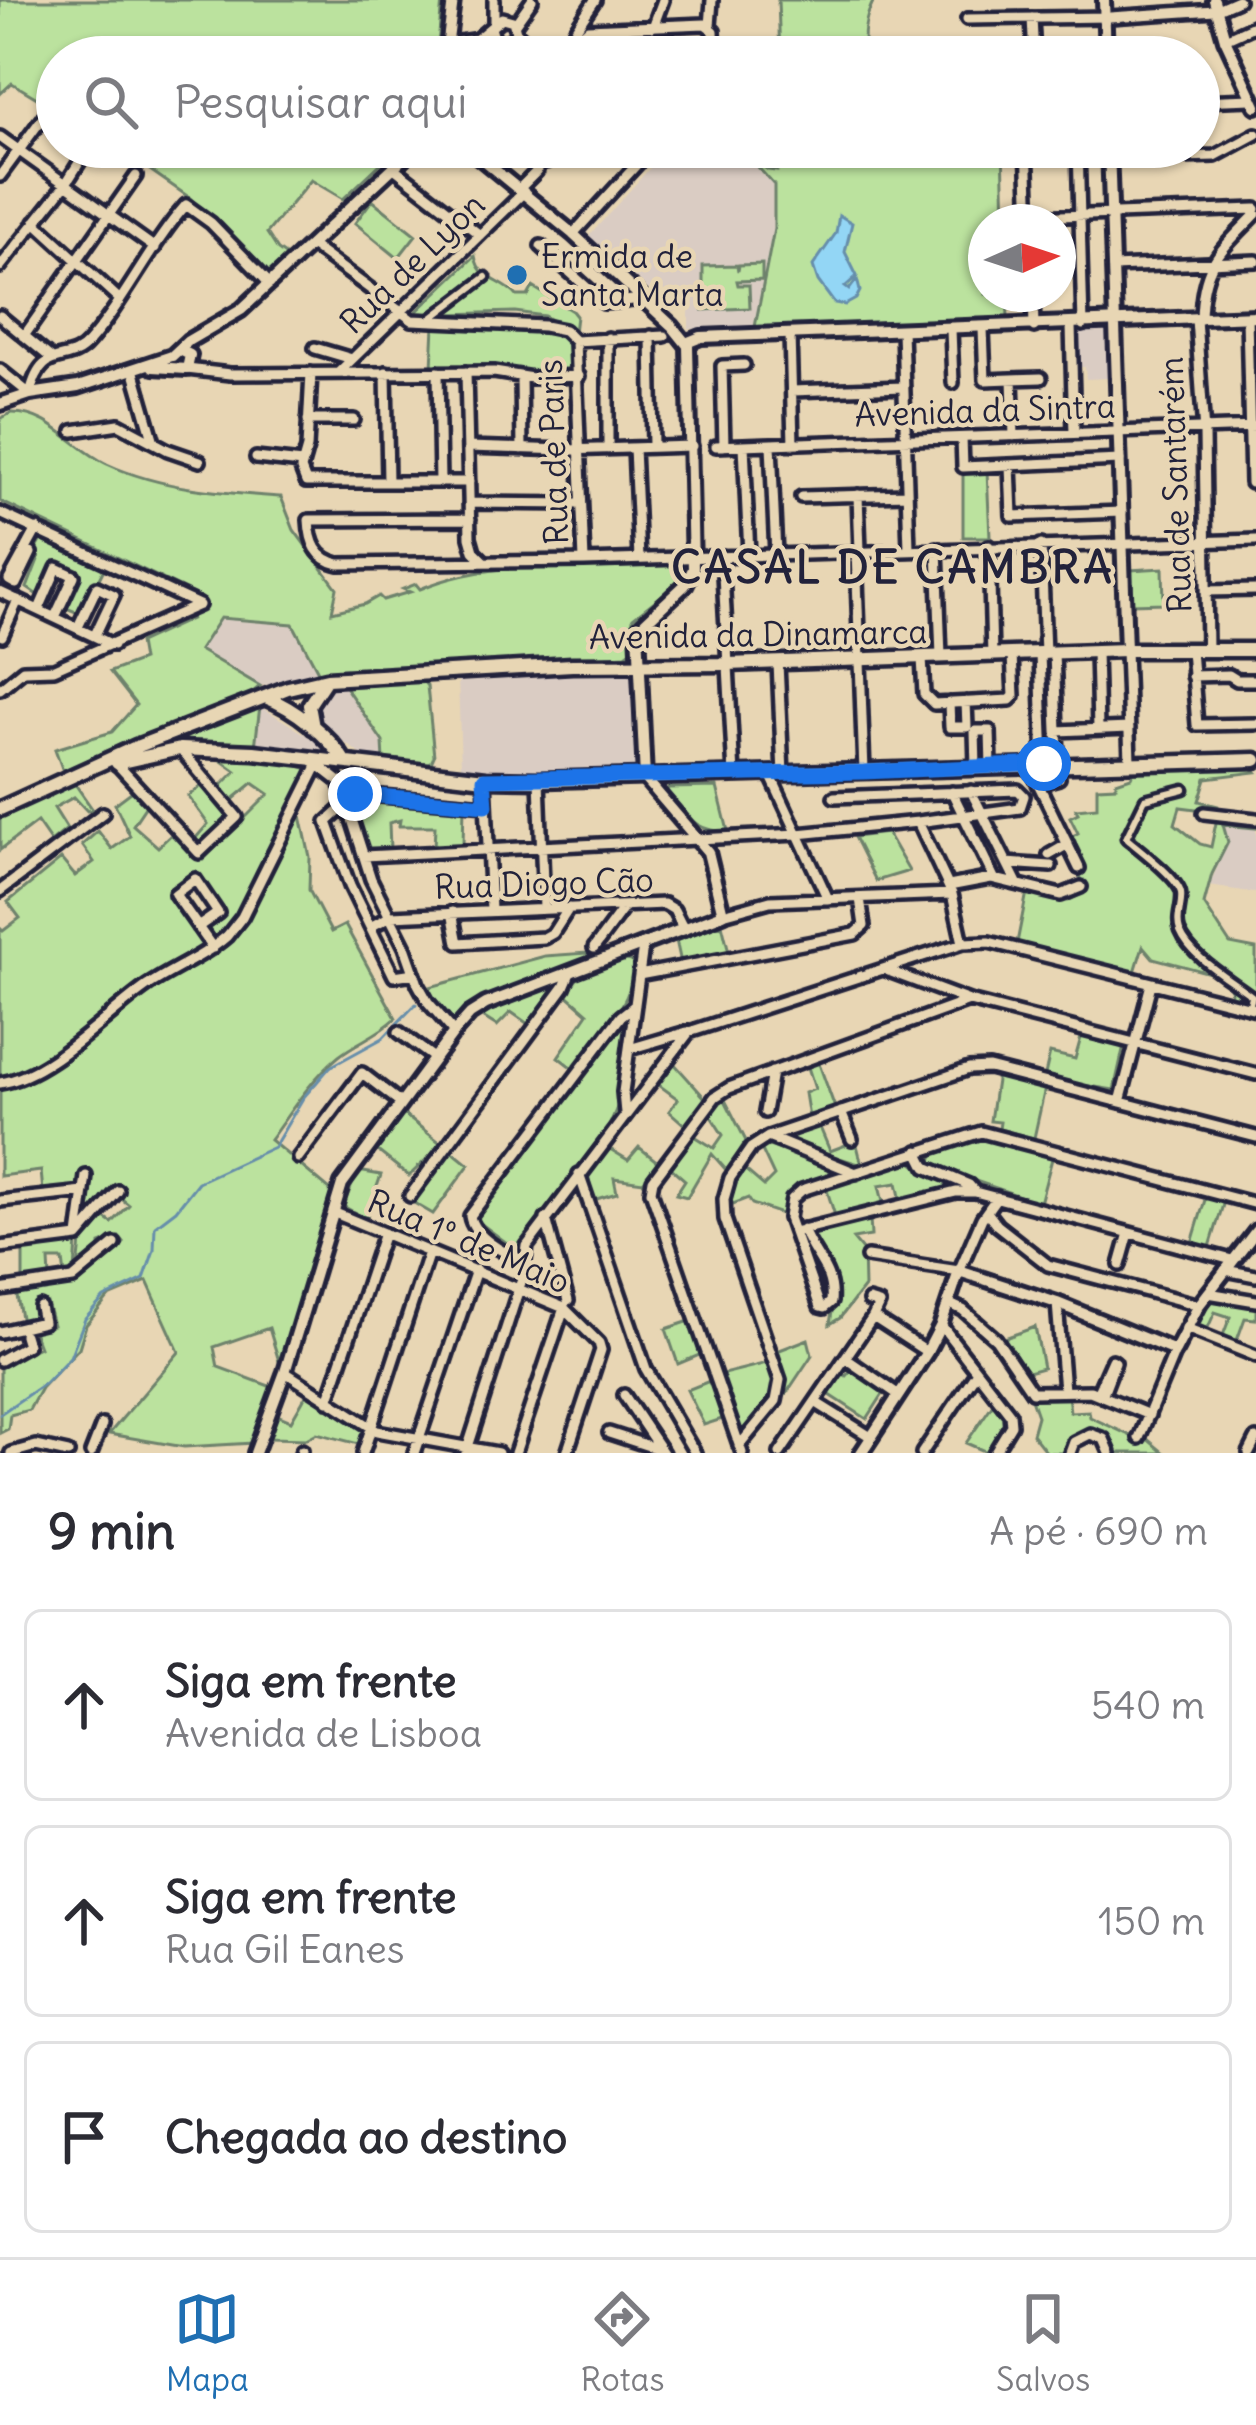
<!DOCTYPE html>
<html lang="pt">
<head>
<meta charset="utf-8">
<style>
  :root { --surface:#fff; --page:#f2f2f3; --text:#2b2b33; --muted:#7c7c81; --line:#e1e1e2; --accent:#1f6fb2 }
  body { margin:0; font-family:Delius,sans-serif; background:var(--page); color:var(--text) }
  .compass { position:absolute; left:968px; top:204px; width:108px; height:108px; border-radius:50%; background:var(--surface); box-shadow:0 3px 9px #0004; rotate:87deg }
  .stop { position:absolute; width:36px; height:36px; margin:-27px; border:9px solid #1a73e8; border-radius:50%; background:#fff }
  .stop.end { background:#1a73e8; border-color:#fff; box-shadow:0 3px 12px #0008 }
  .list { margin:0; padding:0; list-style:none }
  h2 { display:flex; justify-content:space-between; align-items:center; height:156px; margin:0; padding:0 48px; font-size:51px }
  h2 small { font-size:39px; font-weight:400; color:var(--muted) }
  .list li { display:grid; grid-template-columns:78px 1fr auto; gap:36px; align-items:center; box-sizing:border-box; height:192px; margin:0 24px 24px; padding:0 24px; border:3px solid var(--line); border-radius:18px }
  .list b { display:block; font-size:45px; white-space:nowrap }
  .list p { margin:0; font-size:39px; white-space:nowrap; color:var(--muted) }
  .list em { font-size:39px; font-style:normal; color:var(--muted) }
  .icon { flex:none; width:66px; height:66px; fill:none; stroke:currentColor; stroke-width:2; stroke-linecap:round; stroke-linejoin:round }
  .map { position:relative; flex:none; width:1256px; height:1453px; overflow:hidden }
  .search { position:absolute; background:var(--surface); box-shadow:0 3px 9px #0004; left:36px; right:36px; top:36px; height:132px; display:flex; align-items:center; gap:30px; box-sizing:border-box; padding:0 42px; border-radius:66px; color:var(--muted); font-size:45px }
  .sheet { height:804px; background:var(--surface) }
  nav { display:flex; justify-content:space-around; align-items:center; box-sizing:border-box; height:168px; border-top:3px solid var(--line); background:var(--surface); font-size:33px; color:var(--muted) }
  nav a { display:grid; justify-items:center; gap:6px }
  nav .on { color:var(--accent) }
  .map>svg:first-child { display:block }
</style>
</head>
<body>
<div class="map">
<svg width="1256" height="1453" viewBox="0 0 1256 1453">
  <rect width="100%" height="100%" fill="#e8d6b4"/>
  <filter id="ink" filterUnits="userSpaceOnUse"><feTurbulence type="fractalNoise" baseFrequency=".00833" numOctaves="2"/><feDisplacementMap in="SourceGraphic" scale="24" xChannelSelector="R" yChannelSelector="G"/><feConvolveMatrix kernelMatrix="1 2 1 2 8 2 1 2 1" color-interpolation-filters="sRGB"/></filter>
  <g filter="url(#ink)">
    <path fill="#daccc3" d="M747 156 774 185V229L755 327 689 329V309L672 311 589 236 657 160Z
      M1080 330H1104L1110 334V378L1086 379 1085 367H1075V334Z
      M231 617 293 624 320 675 260 686 199 649 220 618Z
      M632 667 638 771 635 774 559 776 465 773 461 769 458 677Z
      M344 685 383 742 384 760 370 761 318 723 316 707 320 698 334 686Z
      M260 706 335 753 334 758 255 747Z
      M1223 824 1256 828V893L1209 886 1228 842Z"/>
    <path fill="#bbe29e" stroke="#6e826c" stroke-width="3" fill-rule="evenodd" d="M0 0H442L437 57H57V110L12 83 0 94Z
      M778 0H874C865 17 861 39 867 57H780Z
      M117 147H398L343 199 311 180 267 233 278 250 291 259 270 274 190 198Z
      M781 147H1003L1005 222H986V294H1007L1008 318 803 331 801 326 755 327 774 229V185L748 156 768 170 777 171Z
      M372 200 416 235 398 258 355 223Z
      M475 256C479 281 503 279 517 296H528L533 287 572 311 576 316 574 333 544 316 515 312 413 315Z
      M762 264V280L737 281 738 285H749L750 308 703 310V266L737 265 738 271 739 265Z
      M434 325C461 325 547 321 567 336 577 344 574 360 573 372L432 368Z
      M11 413C50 412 73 448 107 464 161 489 222 493 281 497L294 530 337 588 332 612 365 604 379 596 383 600 410 592 403 589 416 584 420 589C496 556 604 567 687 565L684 578 633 618 631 651 626 655 320 675 293 624 220 618 199 650 260 686 245 699 64 774 55 749 112 732 136 705 110 672 142 660 139 643 191 619 200 597 0 501V419Z
      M963 471H987L990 537H963Z
      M42 538 106 565 81 614 66 608 81 574 56 563 39 596 27 588 39 557 34 552Z
      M1163 568 1164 603 1131 604 1130 570Z
      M423 681 427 686 434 756 431 763 384 760 383 742 344 685Z
      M260 706 255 747H166L163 742Z
      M212 754 286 762 309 769 292 807 300 811 310 857 309 890 331 932 345 925 396 1018C377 1036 358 1041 339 1056 311 1079 291 1111 270 1140L330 1190 331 1197 281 1368 269 1328 214 1347 218 1367 272 1387 253 1443 184 1447 109 1434 179 1352 147 1281 109 1297 86 1325 79 1348 41 1388 29 1410 10 1415 8 1429 0 1433V1365L39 1347 33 1331 53 1325 47 1303 33 1305 35 1321 22 1323 16 1291C72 1282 82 1283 124 1243L119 1237 100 1244V1252L78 1269 81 1242 102 1216 112 1223 129 1205 111 1190 86 1217 91 1173H85L79 1189 43 1192 41 1171 0 1176V928L3 931 20 918 8 902 61 859 75 876 94 862 82 845 98 831 112 849 130 836 115 804 135 789 147 804 133 825 158 847 174 832 203 860 269 794 253 783 230 802 219 788 236 771ZM196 871 225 912 198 932 168 890Z
      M1249 765 1256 772 1206 778 1199 801 1218 806 1220 812 1180 807 1175 824 1200 844 1211 847 1217 818 1256 823V828L1223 825 1228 842 1212 874 1204 904 1230 944 1256 949V997L1247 1000 1231 995 1230 987 1214 974 1153 958 1143 946 1135 972 1017 943 1027 892 1068 901 1087 891 1078 872 1085 868 1069 838 1078 833 1070 817 1078 813 1076 809 1097 807V787L1116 786V782L1131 777 1136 766Z
      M205 783 231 817 199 846 194 840 208 824 188 796Z
      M75 784 93 810 87 811 74 797 54 808 67 829 51 842 37 822 0 850V817Z
      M717 787 728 831C695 833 687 815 666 793L668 788Z
      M353 798 464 806 463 844 434 848 435 826H399L400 820 389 823 390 849 366 848Z
      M887 833 909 871 876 881 854 837Z
      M722 924 729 952 681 963 676 940Z
      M587 953 589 959 483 1000 455 1025 426 988 545 956Z
      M624 959 633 962C637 1001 597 1039 575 1070L558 1057 588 1013 565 993 579 977Z
      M558 983 559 988 531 1026 511 1012 497 1026 478 1014Z
      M625 1023 628 1025 618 1105 609 1126 518 1246H505L507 1243 480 1223 476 1227 474 1217Z
      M1082 1034 1124 1045 1114 1090 1044 1079 1050 1053 1075 1059Z
      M672 1061 706 1099 686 1126 669 1111 678 1099 656 1083Z
      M818 1061 835 1108 809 1118 805 1093 815 1089 807 1064Z
      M997 1074 1045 1088 1034 1138 999 1129 1000 1122 990 1121Z
      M723 1096 746 1141 727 1171 712 1154 687 1197 676 1194 685 1180 671 1168 693 1135 714 1148 723 1135 709 1113Z
      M402 1113 442 1144 409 1176 375 1149Z
      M819 1125 830 1151 856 1141 862 1165 781 1140V1137Z
      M980 1137 1053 1155 1040 1203 937 1168 931 1161 934 1151Z
      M763 1144 841 1170 842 1173C817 1183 784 1180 784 1215L752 1204 748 1198 728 1206 730 1189 742 1167 764 1186 774 1176 760 1146Z
      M605 1146 628 1160 639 1147 659 1163 643 1182 614 1178 617 1193 593 1200 588 1174Z
      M448 1148 469 1165 433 1214 414 1203Z
      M909 1160 933 1178 964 1188 901 1201 897 1183 879 1186 884 1206 835 1216 826 1187Z
      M358 1171 381 1175 366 1219 343 1206Z
      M1207 1193 1225 1198 1210 1247 1192 1243Z
      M870 1218 871 1236 853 1239 863 1251 864 1287 840 1318 830 1324 837 1281 809 1236 814 1230Z
      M77 1241 75 1272 65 1275 63 1260H49L50 1278 23 1282V1248Z
      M1212 1297 1256 1304V1319L1245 1318 1236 1343 1222 1338 1230 1317 1215 1312 1206 1332 1197 1326Z
      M690 1321 702 1354 678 1364 666 1329Z
      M1035 1327 1043 1368 1024 1373 1016 1355 1002 1339Z
      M808 1339 812 1355 786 1394 777 1351Z
      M771 1362C780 1395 764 1409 744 1434L740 1433 719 1375Z
      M851 1370 885 1391 867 1419 827 1393 840 1373 846 1376Z
      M712 1380 725 1418 704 1425 687 1390Z
      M307 1393 367 1432 362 1445 317 1433 306 1439 270 1438 277 1415 291 1421Z
      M1068 1395 1070 1412 1089 1411 1090 1417 1140 1440 1145 1437 1164 1453H1115L1112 1440 1094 1430 1073 1437 1066 1453H1047L1032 1434 1037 1416 1030 1396Z
      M995 1401 1007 1422 989 1453 966 1443Z"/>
    <path fill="#93d6f5" stroke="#668eab" stroke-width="3" d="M839 215 852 223 845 252 857 276 845 287 849 290 857 279 860 291 856 299 845 305 834 303 818 281 813 266 836 233Z"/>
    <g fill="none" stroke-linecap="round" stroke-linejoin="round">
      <path stroke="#668eab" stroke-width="3" d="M0 1414 45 1383 70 1357 85 1319 104 1298 144 1279 154 1250 155 1226 176 1210 198 1182 274 1147 303 1098 330 1067 383 1038 416 1004"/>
      <g stroke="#22223b" stroke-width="15">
        <path id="pedestrian" d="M432 318 486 277
          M1184 789 1145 799 1126 838C1139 849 1178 878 1181 893 1183 905 1175 918 1180 931 1191 958 1230 979 1252 996L1249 1008"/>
      </g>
      <g stroke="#22223b" stroke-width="18">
        <path id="minor" d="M1032 18 1034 57
          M967 19 1110 17 1215 10 1238 0
          M494 23V0
          M515 24 532 0
          M710 26 712 0
          M653 27 663 0
          M516 32 542 57
          M477 39 502 18 513 21 516 32 513 39 502 43 494 38 491 28
          M1225 39 1256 25
          M575 40V30L595 0
          M447 44 479 39
          M558 57 588 29 705 24 714 31 715 57
          M1199 101 1252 99
          M0 137 155 248
          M1027 147 1030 222
          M1078 147 1083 325
          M643 154 709 153 716 147
          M1110 159 1215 156 1256 134
          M546 162 560 147
          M394 168 480 235
          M0 176 47 112
          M520 188 537 171
          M1004 218 1256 209
          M35 222 119 299
          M573 234 641 160 643 154 638 147
          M312 246 412 320 544 326 564 330 575 341
          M541 246 604 303 643 299
          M0 267 65 185 89 147
          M1113 267 1256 261
          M1033 294 1034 327
          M0 316 51 358
          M1247 317 1251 483
          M1196 319 1204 433 1207 650
          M1201 319C1202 264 1219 252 1256 214
          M1071 326 1074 433
          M951 329 953 383
          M983 329 985 380 1041 378
          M902 330 909 549
          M790 334 793 444
          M24 336 136 176
          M651 336 653 447
          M608 338V449
          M575 341 584 561
          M575 341 665 336
          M315 348 352 359
          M133 369 154 442
          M187 369 230 374 494 372 532 378 579 376
          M0 370 30 394C42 342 67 368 88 343 125 301 149 247 186 205L211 223 270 284
          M386 372 388 482
          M438 372 440 482
          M466 372 470 537 474 551 484 561
          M311 373 307 448 301 469 306 482H469
          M338 373 524 192
          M521 377 522 449
          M1012 379 1014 436
          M792 391 904 387
          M308 420H354
          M73 431 119 424 168 450 200 461
          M962 438 963 467 1120 460
          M744 445 749 555
          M771 445 776 554
          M716 446 1256 427
          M724 446 722 366 744 365
          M468 447 566 450 692 446
          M634 448 639 559
          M256 458 302 463
          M1010 465 1012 516 1122 512
          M858 495 860 551
          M801 497 907 494
          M470 503 581 504
          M0 513 199 605
          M470 519 309 520C310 542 316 559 339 564L584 561 1256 540
          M1041 545 1045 654
          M989 546 992 656
          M937 548 941 657
          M27 551 31 553 16 584 9 580 37 529
          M856 551 864 772
          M722 556 734 775
          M1206 591 1256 590
          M0 592 113 645
          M39 609 57 568 74 576 55 617
          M78 627 97 587 114 595 95 635
          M2 636 18 600
          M1126 650 1130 761
          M1191 650 1197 725 1256 724
          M1096 651 1098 729
          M1054 653 1058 756
          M1040 654 1044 764
          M922 658 924 694 934 704 1010 700 1014 696 1012 655
          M778 663 783 774
          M1192 676 1229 675 1237 680H1256
          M0 689 23 670 54 669 199 605
          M949 703 950 727H967L966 702
          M1057 731 1129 728
          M313 761 340 782 371 879 405 947 418 984 428 1002 454 1032
          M116 763 199 853 237 817 180 749
          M1029 765 1079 868
          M976 767 975 731H990L991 767
          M770 774 828 899
          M485 779 491 911
          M539 780 544 909
          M1038 784 1059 778
          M971 791 1017 883
          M952 792 994 878
          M346 793 486 805
          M834 797 1018 790 1024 796 1020 808 918 822
          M348 803 327 822 350 886 394 976 414 973
          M1204 813 1256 819
          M1049 855 1068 844
          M364 856 798 834 918 822 952 894 963 943
          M1007 863 1051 866
          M949 886 991 878 1061 895 1081 887
          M0 891 103 813
          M452 912 458 943 544 938 553 933 569 908
          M723 914 770 901 952 894
          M198 927 218 913 195 879 175 894 213 948
          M370 927 391 916 664 904 674 910 684 930
          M594 948 625 906
          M886 970 969 1001 1256 1074
          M639 975 855 934 864 926 860 898
          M399 1032 434 1058
          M629 1049 687 1032
          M0 1083C50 1076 104 1016 147 986 174 968 203 957 227 936L242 917 318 764
          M1120 1102 1151 984
          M765 1112 772 1072
          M841 1112 852 1139
          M625 1113 623 1092 643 946
          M768 1137 856 1173
          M918 1151 926 1167 969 1185 975 1192 1232 1260
          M298 1158 362 1073 401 1103
          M579 1174 646 1369 695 1453
          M410 1196 564 987 570 973
          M0 1201 84 1192
          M987 1212 997 1225 1048 1265 1199 1305
          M335 1213 564 1308 599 1343 601 1350 567 1453
          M546 1219 568 1301
          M803 1229C813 1257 834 1269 831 1302L824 1308 820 1307 789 1218 792 1199 802 1190 981 1132 1256 1204
          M798 1231 956 1192H975
          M78 1236 86 1176
          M0 1247 78 1237 118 1191
          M867 1257 959 1271 982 1218 997 1197
          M524 1260C505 1255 473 1236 470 1216L621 1016 635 1005
          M1120 1265 1129 1233
          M1225 1270 1256 1276
          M0 1290 73 1279 115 1244
          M1208 1293 1256 1301
          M948 1303 963 1310 996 1339 1032 1392 1090 1391 1149 1415
          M1057 1303 1064 1391
          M873 1317 927 1352
          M941 1325 1010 1414 1011 1425 994 1453
          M1186 1328 1256 1356
          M0 1332 43 1322 40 1307
          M845 1358 899 1395
          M0 1360 27 1345 24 1335
          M285 1372 377 1431 498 1453
          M1097 1394 1112 1360 1115 1362 1102 1396
          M624 1395 663 1453
          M328 1401 384 1233
          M815 1402 871 1437
          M609 1433 655 1448
          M1139 1438 1175 1351
          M739 1446 776 1401 780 1380 725 1219 724 1199 730 1178 751 1148 768 1137 969 1069 989 1068 1256 1137
          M11 1453 36 1446 68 1453
          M91 1453 102 1425
          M301 1453 302 1450
          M363 1453 429 1252
          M414 1453 476 1270
          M466 1453 523 1276 527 1246 689 1032 963 943 989 942 1256 1009
          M515 1453 564 1308
          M742 1453 651 1191 653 1180 715 1097 729 1088 969 1001
          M780 1453 873 1317 879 1304 869 1301
          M922 1453 976 1373
          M1070 1453 1074 1442 1090 1434 1104 1439 1110 1453
          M1249 1453 1256 1439"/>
      </g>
      <g stroke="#22223b" stroke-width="20">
        <path id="tertiary" d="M1104 0 1106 57
          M1214 0 1225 39 1256 106
          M446 57 453 0
          M1109 147 1126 650
          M686 343 701 337 1256 316
          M153 367 187 369 190 355 180 350
          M0 404 30 394 78 387 172 356 188 341 241 310 415 147
          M255 1453 285 1372 342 1184 454 1032 470 1014 486 1004 723 914 708 852 645 778 638 629 685 585 693 569 688 346 672 326 573 234 467 147
          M861 1453 927 1352 941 1325 959 1271 1057 1303 1175 1351 1199 1305 1256 1231"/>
      </g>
      <g stroke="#22223b" stroke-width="21">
        <path id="secondary" d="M265 697C294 708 329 735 345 762
          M313 727 309 705 325 681
          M117 763 180 749 254 752 485 779 539 780 1256 760
          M0 809 136 747 288 688 327 679 572 665 728 664 1126 650H1256"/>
      </g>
      <use href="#pedestrian" stroke="#e8d6b4" stroke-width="6"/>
      <use href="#minor" stroke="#e8d6b4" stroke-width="9"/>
      <use href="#tertiary" stroke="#e8d6b4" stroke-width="10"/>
      <use href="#secondary" stroke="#e8d6b4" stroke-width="12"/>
    </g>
  </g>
  <g fill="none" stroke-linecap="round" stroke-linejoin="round" filter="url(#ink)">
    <path stroke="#1a73e8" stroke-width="15" d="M355 794 486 805 484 779 864 772 1044 764"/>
  </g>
  <circle fill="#1f6fb2" stroke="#e8d6b4" stroke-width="4.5" cx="517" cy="275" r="12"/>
  <g text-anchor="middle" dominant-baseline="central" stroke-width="9" stroke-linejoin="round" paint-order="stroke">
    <g font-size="33" fill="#22223b" stroke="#e8d6b4" text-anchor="start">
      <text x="541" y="256">Ermida de<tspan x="541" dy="38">Santa Marta</tspan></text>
    </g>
    <g font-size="33" fill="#22223b" stroke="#e8d6b4">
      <text transform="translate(412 263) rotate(-44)">Rua de Lyon</text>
      <text transform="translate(985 410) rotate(-2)">Avenida da Sintra</text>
      <text transform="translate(553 452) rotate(-92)">Rua de Paris</text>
      <text transform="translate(1175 485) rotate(-92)">Rua de Santarém</text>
      <text transform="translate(758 634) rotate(-1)">Avenida da Dinamarca</text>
      <text transform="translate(544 883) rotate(-2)">Rua Diogo Cão</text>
      <text transform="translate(469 1241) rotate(23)">Rua 1º de Maio</text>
    </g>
    <g font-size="45" font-weight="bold" letter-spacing="3" fill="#22223b" stroke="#e8d6b4">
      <text x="893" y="567">CASAL DE CAMBRA</text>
    </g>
  </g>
</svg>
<svg class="compass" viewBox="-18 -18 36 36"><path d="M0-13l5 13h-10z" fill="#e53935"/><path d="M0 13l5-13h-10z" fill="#7c7c81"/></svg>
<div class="stop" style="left:1044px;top:764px"></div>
<div class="stop end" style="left:355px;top:794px"></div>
<div class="search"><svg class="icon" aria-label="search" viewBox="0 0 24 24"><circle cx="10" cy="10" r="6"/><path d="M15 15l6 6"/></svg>Pesquisar aqui</div>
</div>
<section class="sheet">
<h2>9 min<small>A pé · 690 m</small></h2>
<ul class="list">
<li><svg class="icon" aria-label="ahead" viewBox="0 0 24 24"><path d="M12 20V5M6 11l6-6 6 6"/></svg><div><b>Siga em frente</b><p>Avenida de Lisboa</p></div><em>540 m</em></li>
<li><svg class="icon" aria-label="ahead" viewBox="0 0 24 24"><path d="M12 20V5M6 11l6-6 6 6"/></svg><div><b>Siga em frente</b><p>Rua Gil Eanes</p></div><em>150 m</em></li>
<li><svg class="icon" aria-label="arrive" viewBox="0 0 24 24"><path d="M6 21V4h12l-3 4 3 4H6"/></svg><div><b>Chegada ao destino</b></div></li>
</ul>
</section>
<nav>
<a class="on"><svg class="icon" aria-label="map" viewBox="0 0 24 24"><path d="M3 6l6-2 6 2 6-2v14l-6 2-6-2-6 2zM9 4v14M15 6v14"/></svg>Mapa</a>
<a><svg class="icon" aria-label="directions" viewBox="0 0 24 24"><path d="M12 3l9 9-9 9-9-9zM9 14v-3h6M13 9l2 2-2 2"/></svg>Rotas</a>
<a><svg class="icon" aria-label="saved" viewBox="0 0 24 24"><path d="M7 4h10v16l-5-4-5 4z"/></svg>Salvos</a>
</nav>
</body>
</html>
